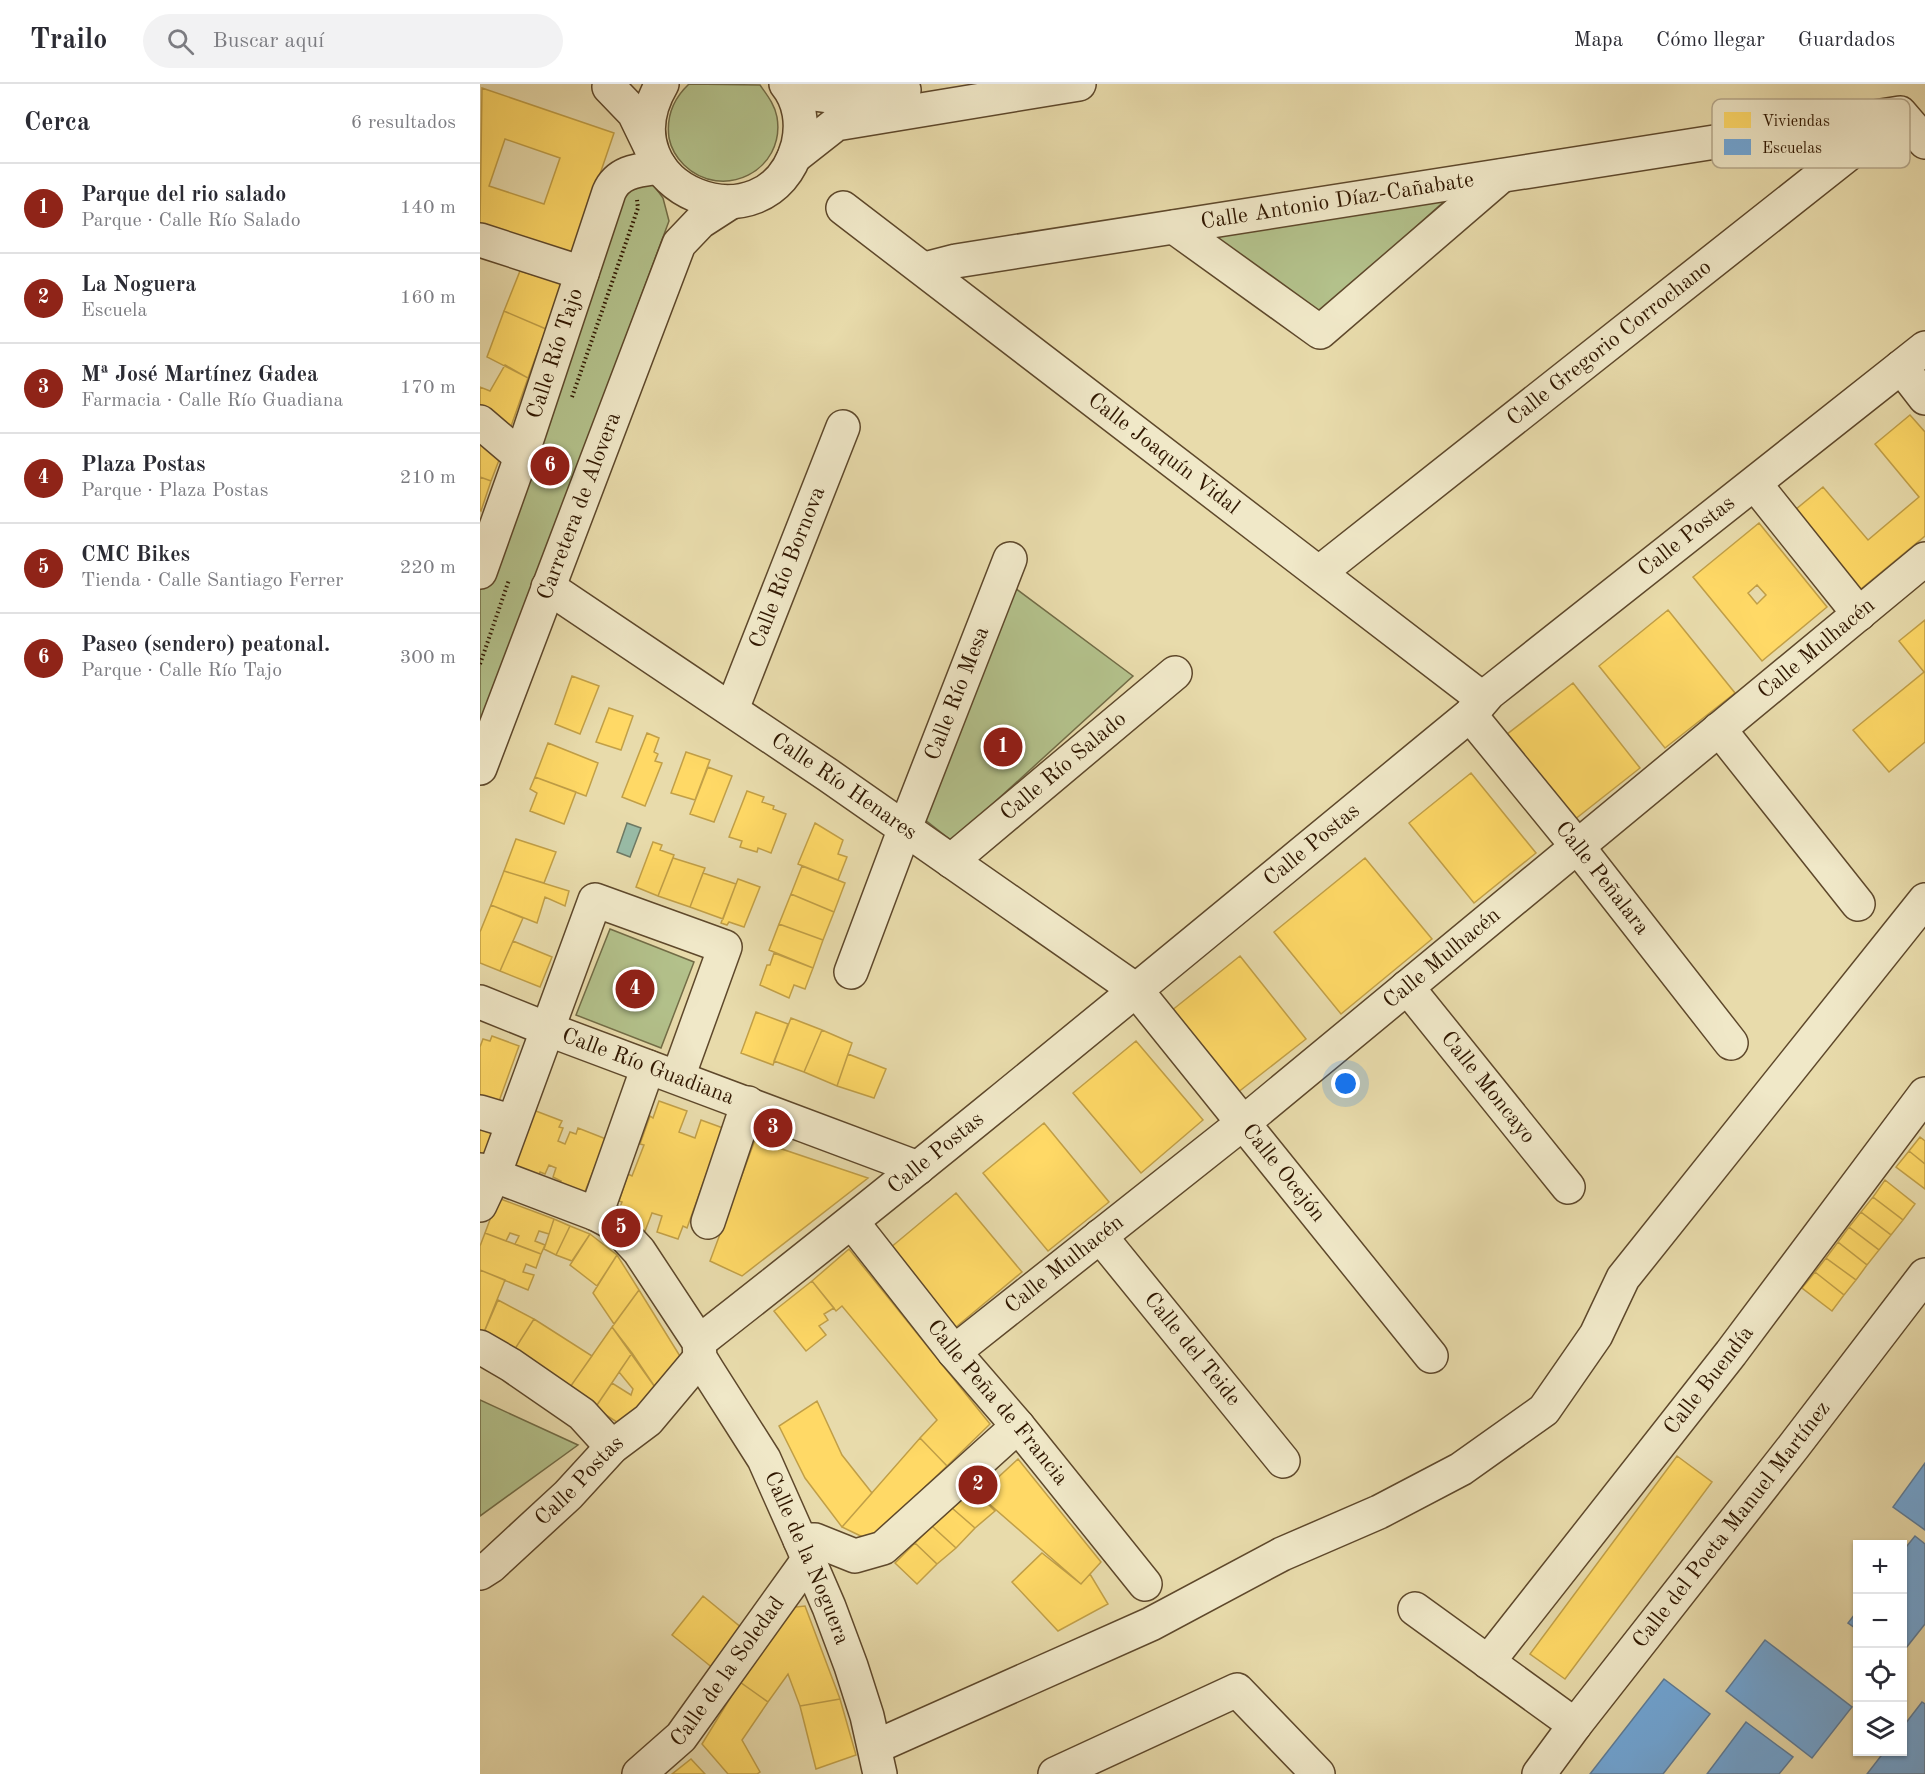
<!DOCTYPE html>
<html lang="es">
<head>
<meta charset="utf-8">
<style>
  :root { --surface:#fff; --page:#f2f2f3; --text:#2b2b33; --muted:#7c7c81; --line:#e1e1e2; --accent:#8f2418 }
  body { margin:0; font-family:"Old Standard TT",serif; background:var(--page); color:var(--text) }
  .controls { position:absolute; right:18px; bottom:18px; display:grid; overflow:hidden; border-radius:0px; box-shadow:0 2px 4px #0004 }
  .controls button { width:54px; height:54px; display:grid; place-items:center; padding:0; border:0; border-bottom:2px solid var(--line); background:var(--surface); color:var(--text); font:30px sans-serif }
  .you { position:absolute; left:866px; top:1000px; width:21px; height:21px; margin:-15px; border:4px solid #fff; border-radius:50%; background:#1a73e8; box-shadow:0 0 0 9px #1a73e833 }
  .badge { display:grid; place-items:center; width:39px; height:39px; border-radius:50%; background:var(--accent); color:#fff; font-size:20px; font-weight:700 }
  .pin { position:absolute; translate:-50% -50%; border:3px solid #fff; box-shadow:0 2px 6px #0006 }
  .list { margin:0; padding:0; list-style:none }
  h2 { display:flex; justify-content:space-between; align-items:center; height:78px; margin:0; padding:0 24px; font-size:26px }
  h2 small { font-size:20px; font-weight:400; color:var(--muted) }
  .list li { display:grid; grid-template-columns:39px 1fr auto; gap:18px; align-items:center; box-sizing:border-box; height:90px; padding:0 24px; border-top:2px solid var(--line) }
  .list b { display:block; font-size:22px; white-space:nowrap }
  .list p { margin:0; font-size:20px; white-space:nowrap; color:var(--muted) }
  .list em { font-size:20px; font-style:normal; color:var(--muted) }
  .icon { flex:none; width:33px; height:33px; fill:none; stroke:currentColor; stroke-width:2; stroke-linecap:round; stroke-linejoin:round }
  .map { position:relative; flex:none; width:1445px; height:1690px; overflow:hidden }
  header { display:flex; align-items:center; gap:36px; box-sizing:border-box; height:84px; padding:0 30px; background:var(--surface); border-bottom:2px solid var(--line) }
  header strong { font-size:28px }
  nav { display:flex; gap:33px; margin-inline-start:auto; font-size:21px }
  .search { width:420px; height:54px; background:var(--page); display:flex; align-items:center; gap:15px; box-sizing:border-box; padding:0 21px; border-radius:33px; color:var(--muted); font-size:22px }
  main { display:flex }
  aside { flex:1; background:var(--surface) }
  .map>svg:first-child { display:block }
</style>
</head>
<body>
<header>
<strong>Trailo</strong>
<div class="search"><svg class="icon" aria-label="search" viewBox="0 0 24 24"><circle cx="10" cy="10" r="6"/><path d="M15 15l6 6"/></svg>Buscar aquí</div>
<nav><a>Mapa</a><a>Cómo llegar</a><a>Guardados</a></nav>
</header>
<main>
<aside>
<h2>Cerca<small>6 resultados</small></h2>
<ul class="list">
<li><span class="badge">1</span><div><b>Parque del rio salado</b><p>Parque · Calle Río Salado</p></div><em>140 m</em></li>
<li><span class="badge">2</span><div><b>La Noguera</b><p>Escuela</p></div><em>160 m</em></li>
<li><span class="badge">3</span><div><b>Mª José Martínez Gadea</b><p>Farmacia · Calle Río Guadiana</p></div><em>170 m</em></li>
<li><span class="badge">4</span><div><b>Plaza Postas</b><p>Parque · Plaza Postas</p></div><em>210 m</em></li>
<li><span class="badge">5</span><div><b>CMC Bikes</b><p>Tienda · Calle Santiago Ferrer</p></div><em>220 m</em></li>
<li><span class="badge">6</span><div><b>Paseo (sendero) peatonal.</b><p>Parque · Calle Río Tajo</p></div><em>300 m</em></li>
</ul>
</aside>
<div class="map">
<svg width="1445" height="1690" viewBox="0 0 1445 1690">
  <rect width="100%" height="100%" fill="#e8dbab"/>
  <filter id="stains"><feTurbulence type="fractalNoise" baseFrequency=".00333" numOctaves="4"/><feColorMatrix values="0 0 0 0 .2 0 0 0 0 .09 0 0 0 0 .02 0 0 0 .5 -.17"/></filter>
  <radialGradient id="worn" r=".72"><stop offset=".6" stop-color="#630" stop-opacity="0"/><stop offset="1" stop-color="#630" stop-opacity=".3"/></radialGradient>
  <path fill="#b3c18b" stroke="#726c46" stroke-width="1.5" d="M209 0 280 1C287 11 295 21 297 33 306 87 242 118 204 81 197 74 191 64 189 54 186 32 193 15 209 0Z
    M162 85 183 114 189 137 0 646V500L144 91Z
    M969 113 838 231 721 150Z
    M535 504 653 592 472 757 444 735Z
    M130 845 214 878 181 964 96 931Z
    M0 1316 98 1361 0 1432Z"/>
  <path fill="#98bba6" stroke="#6e7964" stroke-width="1.5" d="M147 739 161 744 150 773 137 768Z"/>
  <path fill="#ffd966" stroke="#c19f47" stroke-width="1.5" fill-rule="evenodd" d="M2 4 134 49 92 172 0 141ZM25 55 80 74 64 120 9 102Z
    M40 187 83 200 66 245 24 227Z
    M24 227 66 245 48 294 7 273Z
    M25 281 48 294 29 348 0 326V303L10 307Z
    M1430 331 1445 348V452L1376 509 1310 430 1343 403 1388 456 1439 413 1395 360Z
    M0 352 21 371 11 397 0 393Z
    M0 393 11 397 1 427 0 426Z
    M1279 439 1347 523 1282 577 1213 493ZM1277 501 1286 511 1277 520 1268 509Z
    M1188 526 1255 609 1185 664 1119 582Z
    M1445 536V658L1409 688 1373 646 1444 588 1419 557Z
    M92 592 119 602 100 650 75 640Z
    M1093 599 1160 684 1094 736 1026 651Z
    M129 624 153 632 141 666 116 658Z
    M167 649 179 654 174 668 178 670 175 677 182 679 165 722 142 713Z
    M68 659 118 679 106 712 55 693Z
    M206 668 230 676 215 716 191 709Z
    M228 683 252 692 234 738 210 730Z
    M991 689 1056 769 994 819 929 739Z
    M55 693 96 708 84 740 50 727 57 709 50 705Z
    M267 707 284 713 282 718 294 722 293 725 306 730 291 769 278 764 277 768 260 763 262 757 249 753Z
    M335 739 363 756 358 770 367 773 358 796 318 780Z
    M36 755 76 768 64 799 24 787Z
    M173 758 182 761 180 766 194 771 178 812 156 803Z
    M193 774 225 784 210 823 178 812Z
    M885 774 952 855 861 930 794 848Z
    M322 782 365 799 354 828 311 810Z
    M24 787 89 807 85 822 65 813 57 839 11 821Z
    M223 789 256 800 243 835 210 823Z
    M258 795 280 803 264 843 249 838 247 841 241 839Z
    M311 810 354 828 343 856 299 840Z
    M11 821 43 834 20 887 0 879V848Z
    M299 840 343 856 333 884 289 866Z
    M33 857 72 873 60 903 20 887Z
    M294 869 333 884 325 905 314 901 309 914 280 901 287 881H290Z
    M760 872 826 955 757 1009 691 927Z
    M276 928 308 940 293 981 261 969Z
    M311 934 342 946 324 988 294 977Z
    M342 946 372 959 357 1002 324 988Z
    M12 952 39 962 18 1020 0 1014V963L3 955 10 957Z
    M656 957 723 1036 661 1089 593 1009Z
    M368 970 406 985 394 1014 357 1002Z
    M179 1017 207 1027 199 1048 215 1054 221 1036 243 1044 207 1144 203 1142 198 1155 177 1148 182 1132 172 1129 165 1147 135 1136 142 1118 139 1117 148 1090 152 1092 164 1061 160 1060 170 1032 173 1034Z
    M48 1024 82 1037 79 1043 83 1044 78 1057 85 1060 90 1048 96 1050 98 1044 126 1055 104 1110 79 1100 81 1097 73 1093 76 1084 69 1081 65 1090 60 1088 58 1093 26 1080Z
    M0 1037 8 1040 5 1047 17 1051 0 1084Z
    M564 1039 629 1118 568 1167 503 1089Z
    M1440 1053 1445 1057V1080L1429 1067Z
    M275 1056 388 1094 262 1192 230 1177Z
    M1429 1067 1445 1080V1105L1416 1083Z
    M1405 1096 1435 1120 1423 1136 1393 1113Z
    M476 1109 542 1188 476 1243 410 1164Z
    M1393 1113 1423 1136 1411 1151 1381 1128Z
    M18 1114 74 1135 69 1150 59 1147 55 1157 65 1161 61 1170 35 1160 39 1152 30 1149 26 1157 5 1149Z
    M1381 1128 1411 1151 1399 1166 1369 1143Z
    M74 1135 90 1142 76 1171 64 1165Z
    M90 1142 110 1150 92 1177 76 1171Z
    M1369 1143 1399 1166 1387 1181 1358 1158Z
    M5 1149 61 1170 56 1184 46 1180 43 1188 54 1191 48 1206 0 1186V1162Z
    M110 1150 137 1171 117 1202 90 1181Z
    M1358 1158 1387 1181 1376 1196 1346 1174Z
    M369 1165 510 1340 467 1382 440 1354 457 1336 362 1222 356 1227 332 1197Z
    M137 1171 159 1206 134 1240 113 1209Z
    M1346 1174 1376 1196 1364 1211 1335 1188Z
    M0 1186 25 1196 2 1253H0Z
    M1335 1188 1364 1211 1352 1227 1322 1204Z
    M332 1197 354 1224 344 1230 348 1236 339 1242 346 1251 326 1267 294 1227Z
    M159 1206 203 1277 177 1306 132 1243Z
    M18 1216 54 1235 33 1268 2 1253Z
    M54 1235 112 1272 88 1306 33 1268Z
    M132 1243 152 1269 115 1324 88 1306Z
    M152 1269 177 1306 143 1342 115 1324 132 1299 151 1311 153 1305 139 1288Z
    M337 1317 362 1371 392 1409 362 1443 325 1394 299 1342Z
    M440 1354 467 1382 389 1456 362 1443Z
    M1197 1372 1232 1398 1085 1595 1050 1570Z
    M538 1375 621 1478 601 1500 499 1411Z
    M493 1405 515 1427 495 1444 472 1424Z
    M472 1424 495 1444 476 1464 452 1442Z
    M452 1442 476 1464 457 1480 435 1459Z
    M435 1459 457 1480 437 1500 415 1479Z
    M562 1469 601 1500 610 1490 628 1520 578 1547 532 1498Z
    M223 1512 263 1545 234 1585 192 1551Z
    M325 1522 360 1615 320 1622 308 1590 288 1618 260 1598 307 1524Z
    M260 1598 288 1618 262 1656 280 1688 277 1690H248L222 1660Z
    M360 1615 376 1671 336 1685 320 1622Z
    M211 1675 225 1690H192Z"/>
  <path fill="#6fa8dc" stroke="#5c7c9a" stroke-width="1.5" d="M1445 1379V1446L1413 1423Z
    M1435 1452 1445 1460V1540L1422 1569V1468Z
    M1378 1526V1546L1368 1539Z
    M1285 1556 1372 1623 1332 1674 1246 1607Z
    M1184 1595 1230 1630 1183 1690H1110Z
    M1442 1618 1445 1620V1690H1387L1404 1668H1422V1644Z
    M1266 1638 1313 1673 1299 1690H1227Z"/>
  <g fill="none" stroke-linecap="round" stroke-linejoin="round">
    <g stroke="#5e482b" stroke-width="36">
      <g id="minor">
        <path d="M182 0C120 106 289 170 318 61 323 40 320 17 306 0"/>
        <path d="M129 3 154 29 170 62"/>
        <path d="M312 7 363 14 424 6"/>
        <path d="M314 73 356 40 599 0"/>
        <path id="s1" d="M363 124 1003 615"/>
        <path d="M694 143 840 248 1021 92"/>
        <path d="M0 156 102 189"/>
        <path id="s2" d="M445 185 476 177 1420 29 1445 58"/>
        <path d="M1421 283 1445 314"/>
        <path d="M0 338 41 373"/>
        <path d="M1275 400 1379 530"/>
        <path id="s3" d="M0 488 41 373 129 108C138 87 159 86 180 83"/>
        <path id="s4" d="M840 488 1419 30"/>
        <path id="s5" d="M68 503 348 691 656 906 951 1272"/>
        <path id="s6" d="M252 625 363 343"/>
        <path id="s7" d="M990 631 1097 762 1251 959"/>
        <path d="M1239 645 1378 820"/>
        <path id="s8" d="M0 684 199 160 220 138 251 118"/>
        <path id="s9" d="M471 777 695 589"/>
        <path id="s10" d="M371 888 425 744 530 475"/>
        <path id="s11" d="M927 903 1088 1103"/>
        <path id="s12" d="M0 918 67 945 438 1084"/>
        <path d="M0 1028 33 1038"/>
        <path id="s13" d="M0 1086 116 1130 133 1139 159 1167 219 1258 220 1274 228 1287 284 1375 320 1456 349 1523 371 1582 387 1632 400 1690"/>
        <path d="M0 1121 14 1091 115 816 245 863 198 993"/>
        <path d="M116 1130 168 983"/>
        <path d="M228 1138 268 1019"/>
        <path id="s14" d="M372 1138 474 1268 538 1342 665 1500"/>
        <path id="s15" d="M620 1152 803 1377"/>
        <path id="s16" d="M219 1258C480 1054 734 841 990 631L1009 609 1445 264"/>
        <path d="M0 1263 31 1281 102 1330 132 1363"/>
        <path id="s17" d="M474 1268 763 1039 1445 475"/>
        <path d="M320 1456H335L375 1472 403 1464 538 1342"/>
        <path id="s18" d="M0 1489 11 1482 88 1411 132 1363 168 1336 220 1274"/>
        <path d="M935 1525 1095 1641"/>
        <path id="s19" d="M1008 1578 1251 1269 1445 1010"/>
        <path d="M395 1663 671 1540 802 1470 899 1428 981 1385 1064 1326 1116 1251 1143 1194 1445 816"/>
        <path id="s20" d="M159 1690 201 1653 328 1476"/>
        <path d="M575 1690 757 1606 838 1690"/>
        <path id="s21" d="M1059 1690 1095 1641 1314 1362 1445 1191"/>
      </g>
    </g>
    <path stroke="#301700" stroke-width="4" stroke-dasharray="1.5 3" stroke-linecap="butt" d="M92 313 158 124 157 116
      M0 580 29 496"/>
    <use href="#minor" stroke="#f0e8c8" stroke-width="33"/>
  </g>
  <g text-anchor="middle" dominant-baseline="central" stroke-width="6" stroke-linejoin="round" paint-order="stroke">
    <g font-size="22" fill="#301700" stroke="#f0e8c8">
      <text stroke="none"><textPath href="#s2" startOffset="418">Calle Antonio Díaz-Cañabate</textPath></text>
      <text stroke="none"><textPath href="#s4" startOffset="369">Calle Gregorio Corrochano</textPath></text>
      <text stroke="none"><textPath href="#s3" startOffset="231">Calle Río Tajo</textPath></text>
      <text stroke="none"><textPath href="#s1" startOffset="404">Calle Joaquín Vidal</textPath></text>
      <text stroke="none"><textPath href="#s8" startOffset="280">Carretera de Alovera</textPath></text>
      <text stroke="none"><textPath href="#s16" startOffset="1275">Calle Postas</textPath></text>
      <text stroke="none"><textPath href="#s6" startOffset="152">Calle Río Bornova</textPath></text>
      <text stroke="none"><textPath href="#s17" startOffset="1113">Calle Mulhacén</textPath></text>
      <text stroke="none"><textPath href="#s10" startOffset="298">Calle Río Mesa</textPath></text>
      <text stroke="none"><textPath href="#s9" startOffset="147">Calle Río Salado</textPath></text>
      <text stroke="none"><textPath href="#s5" startOffset="357">Calle Río Henares</textPath></text>
      <text stroke="none"><textPath href="#s16" startOffset="789">Calle Postas</textPath></text>
      <text stroke="none"><textPath href="#s7" startOffset="210">Calle Peñalara</textPath></text>
      <text stroke="none"><textPath href="#s17" startOffset="627">Calle Mulhacén</textPath></text>
      <text stroke="none"><textPath href="#s12" startOffset="180">Calle Río Guadiana</textPath></text>
      <text stroke="none"><textPath href="#s11" startOffset="129">Calle Moncayo</textPath></text>
      <text stroke="none"><textPath href="#s16" startOffset="303">Calle Postas</textPath></text>
      <text stroke="none"><textPath href="#s5" startOffset="948">Calle Ocejón</textPath></text>
      <text stroke="none"><textPath href="#s17" startOffset="141">Calle Mulhacén</textPath></text>
      <text stroke="none"><textPath href="#s15" startOffset="146">Calle del Teide</textPath></text>
      <text stroke="none"><textPath href="#s19" startOffset="358">Calle Buendía</textPath></text>
      <text stroke="none"><textPath href="#s14" startOffset="232">Calle Peña de Francia</textPath></text>
      <text stroke="none"><textPath href="#s18" startOffset="136">Calle Postas</textPath></text>
      <text stroke="none"><textPath href="#s21" startOffset="315">Calle del Poeta Manuel Martínez</textPath></text>
      <text stroke="none"><textPath href="#s13" startOffset="534">Calle de la Noguera</textPath></text>
      <text stroke="none"><textPath href="#s20" startOffset="136">Calle de la Soledad</textPath></text>
    </g>
  </g>
  <rect x="1232" y="15" width="198" height="69" rx="9" fill="#f0e8c8" stroke="#b6a98c" stroke-width="1.5"/>
  <rect x="1244" y="28" width="27" height="16" fill="#ffd966"/>
  <rect x="1244" y="55" width="27" height="16" fill="#6fa8dc"/>
  <g font-size="16" fill="#301700">
    <text x="1282" y="42">Viviendas</text>
    <text x="1282" y="69">Escuelas</text>
  </g>
  <rect width="100%" height="100%" filter="url(#stains)"/>
  <rect width="100%" height="100%" fill="url(#worn)"/>
</svg>
<div class="controls">
<button>+</button>
<button>−</button>
<button><svg class="icon" aria-label="locate" viewBox="0 0 24 24"><circle cx="12" cy="12" r="6"/><path d="M12 2v4M12 18v4M2 12h4M18 12h4"/></svg></button>
<button><svg class="icon" aria-label="layers" viewBox="0 0 24 24"><path d="M12 4l9 5-9 5-9-5zM3 14l9 5 9-5"/></svg></button>
</div>
<div class="you"></div>
<div class="pin badge" style="left:523px;top:663px">1</div>
<div class="pin badge" style="left:498px;top:1401px">2</div>
<div class="pin badge" style="left:293px;top:1044px">3</div>
<div class="pin badge" style="left:155px;top:905px">4</div>
<div class="pin badge" style="left:141px;top:1144px">5</div>
<div class="pin badge" style="left:70px;top:382px">6</div>
</div>
</main>
</body>
</html>
